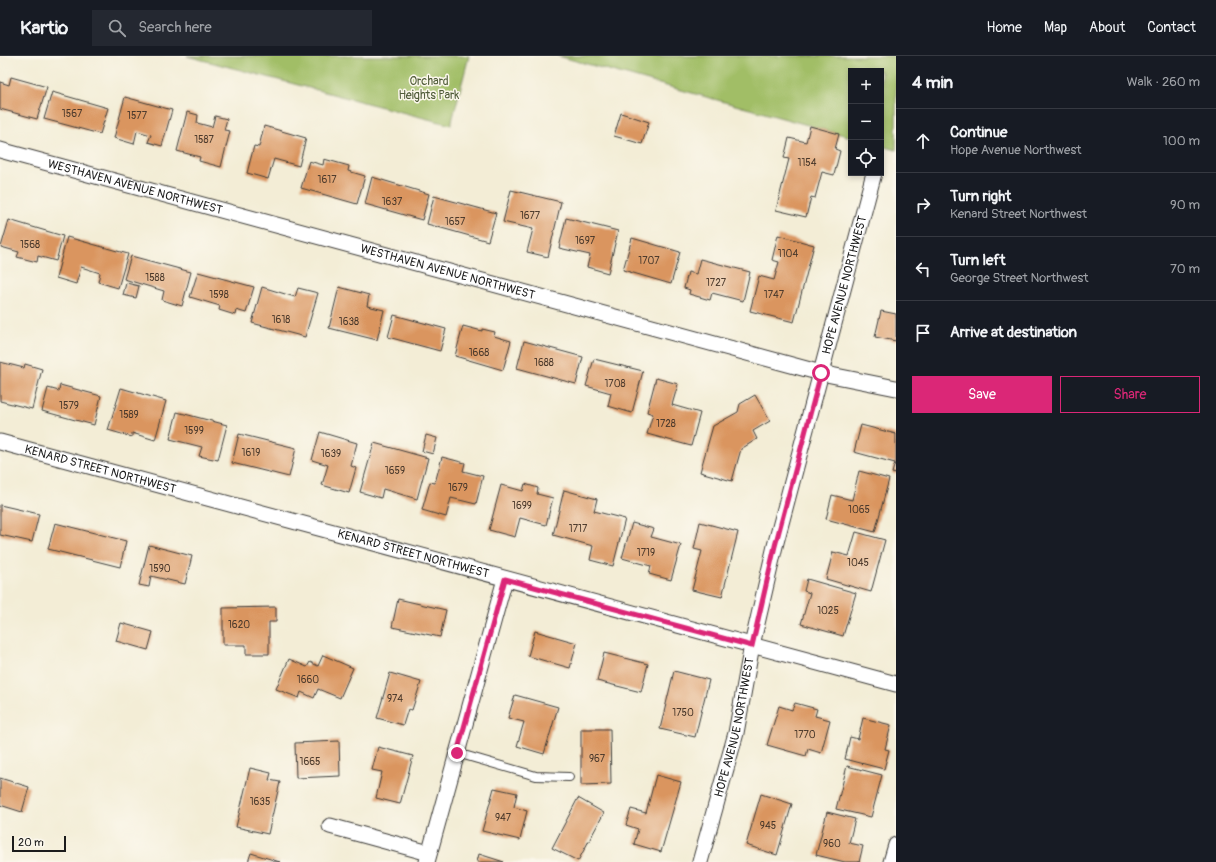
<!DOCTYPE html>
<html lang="en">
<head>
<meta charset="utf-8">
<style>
  :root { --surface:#171b24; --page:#242831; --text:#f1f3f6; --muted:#9ea1a6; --line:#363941; --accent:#db2777 }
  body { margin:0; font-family:Pangolin,sans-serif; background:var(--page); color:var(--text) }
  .controls { position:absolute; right:12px; top:12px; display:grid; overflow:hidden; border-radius:0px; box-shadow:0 2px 6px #0003 }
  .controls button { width:36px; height:36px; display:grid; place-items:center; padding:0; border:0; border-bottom:1px solid var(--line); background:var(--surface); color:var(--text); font:20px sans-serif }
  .scale { position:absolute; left:12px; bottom:10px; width:54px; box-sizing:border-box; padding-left:4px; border:2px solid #1c1c1c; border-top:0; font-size:11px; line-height:14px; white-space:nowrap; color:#1c1c1c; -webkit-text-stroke:3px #fbf7ec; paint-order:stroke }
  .stop { position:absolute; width:12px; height:12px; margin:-9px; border:3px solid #db2777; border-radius:50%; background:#fff }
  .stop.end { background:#db2777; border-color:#fff; box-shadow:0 1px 4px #0008 }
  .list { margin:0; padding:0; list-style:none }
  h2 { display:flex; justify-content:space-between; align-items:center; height:52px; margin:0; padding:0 16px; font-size:17px }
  h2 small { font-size:13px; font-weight:400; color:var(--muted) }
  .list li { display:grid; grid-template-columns:26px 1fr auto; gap:12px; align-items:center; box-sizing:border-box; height:64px; padding:0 16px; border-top:1px solid var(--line) }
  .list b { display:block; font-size:15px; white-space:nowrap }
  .list p { margin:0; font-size:13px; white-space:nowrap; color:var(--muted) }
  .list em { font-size:13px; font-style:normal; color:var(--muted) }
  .actions { display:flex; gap:8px; padding:12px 16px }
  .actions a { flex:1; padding:9px 0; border:1px solid var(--accent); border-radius:0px; text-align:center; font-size:14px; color:var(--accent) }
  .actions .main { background:var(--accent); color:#fff }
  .icon { flex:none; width:22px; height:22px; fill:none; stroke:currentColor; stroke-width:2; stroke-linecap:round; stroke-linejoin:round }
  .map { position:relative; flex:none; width:896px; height:806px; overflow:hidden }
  header { display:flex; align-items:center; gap:24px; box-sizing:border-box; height:56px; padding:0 20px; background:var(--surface); border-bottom:1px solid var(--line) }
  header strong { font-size:19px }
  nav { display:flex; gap:22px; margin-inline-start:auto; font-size:14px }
  .search { width:280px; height:36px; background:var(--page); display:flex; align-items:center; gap:10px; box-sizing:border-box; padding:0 14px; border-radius:0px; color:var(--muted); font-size:15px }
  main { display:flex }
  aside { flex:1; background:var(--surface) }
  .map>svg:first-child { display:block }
</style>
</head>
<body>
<header>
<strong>Kartio</strong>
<div class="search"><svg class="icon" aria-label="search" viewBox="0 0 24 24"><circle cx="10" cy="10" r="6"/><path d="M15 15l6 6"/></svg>Search here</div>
<nav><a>Home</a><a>Map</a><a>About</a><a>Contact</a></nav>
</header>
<main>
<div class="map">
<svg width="896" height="806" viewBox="0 0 896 806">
  <rect width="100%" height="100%" fill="#fbf7ec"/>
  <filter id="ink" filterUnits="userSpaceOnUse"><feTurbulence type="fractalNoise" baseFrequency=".025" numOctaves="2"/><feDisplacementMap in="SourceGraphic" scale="8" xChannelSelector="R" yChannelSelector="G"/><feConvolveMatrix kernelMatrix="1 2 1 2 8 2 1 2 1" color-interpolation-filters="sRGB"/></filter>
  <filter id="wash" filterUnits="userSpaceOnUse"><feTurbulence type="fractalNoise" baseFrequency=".012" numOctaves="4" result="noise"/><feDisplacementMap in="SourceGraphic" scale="16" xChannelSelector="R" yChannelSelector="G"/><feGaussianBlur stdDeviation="0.9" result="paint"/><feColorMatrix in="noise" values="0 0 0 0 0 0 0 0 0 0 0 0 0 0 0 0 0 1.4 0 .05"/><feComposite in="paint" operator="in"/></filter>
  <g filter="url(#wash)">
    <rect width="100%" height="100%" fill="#f3edd6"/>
    <path fill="#a1be66" stroke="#5e6d41" d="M187 0H469L451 69Z
      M558 0H896V94L881 90V15H851V81Z"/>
    <g id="blocks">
      <path fill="#da955e" d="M11 21 47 31 37 63 0 53V26L9 29Z
        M52 36 108 52 100 78 44 63Z
        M125 41 172 54 162 90 148 86 151 79 137 75 134 88 114 82Z
        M187 56 198 59 197 67 212 71 215 60 227 63 224 74 230 75 221 111 199 105 200 101 177 95Z
        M621 57 649 66 642 88 614 80Z
        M264 70 306 82 299 110 274 103 268 123 247 117 254 90 259 91Z
        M810 70 839 78 835 93 840 95 834 119 822 116 815 142 811 141 806 161 776 154 789 103 784 102 789 82 806 86Z
        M324 103 349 110 348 115 365 120 357 148 301 132 309 105 323 109Z
        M372 121 429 138 422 164 365 148Z
        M511 134 561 146 548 201 527 196 533 173 503 166Z
        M434 140 496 157 488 185 427 168Z
        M566 162 618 175 608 217 587 211 590 199 559 192Z
        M9 164 63 180 56 205 38 200 37 206 17 201 19 196 1 191Z
        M778 179 814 189 794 266 750 255 759 220 774 224 779 206 772 204Z
        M67 181 128 198 118 232 98 226 100 217 81 211 76 228 56 222Z
        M632 182 680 196 671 228 623 214Z
        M131 200 191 216 182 250 162 244 164 235 124 223Z
        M700 203 750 216 743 245 712 237 710 244 689 238 690 234 684 232 688 216 696 218Z
        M198 216 254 231 246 257 236 254 235 259 219 254 220 250 190 241Z
        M126 227 139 230 136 242 123 239Z
        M262 231 295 241 298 232 318 237 305 281 252 267Z
        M339 231 369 239 367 250 384 254 377 284 329 272Z
        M881 255 896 258V285L875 281Z
        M394 259 446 273 440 295 388 281Z
        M463 270 482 275V273L495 276 494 280 511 285 503 314 455 300Z
        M524 285 583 301 576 328 517 312Z
        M594 303 643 315 632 357 608 350 611 337 586 330Z
        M0 306 24 312 25 308 42 313 32 353 0 345Z
        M656 322 678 328 672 349 700 357 691 390 647 378 653 358 647 356Z
        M60 329 101 340 94 369 42 355 48 332 59 335Z
        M121 332 166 345 155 384 132 377V381L108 374Z
        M755 339 770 365 753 375 757 383 741 393 732 425 700 416 713 370 738 356 740 348Z
        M177 356 227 369 218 404 199 400 202 391 170 383Z
        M861 369 896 378V418L892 417 895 407 854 396Z
        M320 376 357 387 351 410 356 412 349 437 322 429 328 409 312 404Z
        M239 378 296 392 289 421 232 407Z
        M426 379 437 382 433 398 422 395Z
        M374 387 428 402 417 443 383 433 381 442 360 436Z
        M442 401 465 407 463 415 483 420 476 448 451 442 446 461 422 454 430 426 435 427Z
        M859 415 889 423 875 476 826 463 832 439 852 444Z
        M525 428 538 432 537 438 553 442 546 469 520 462 515 481 489 474 501 429 523 435Z
        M564 434 597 443 594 455 625 463 613 510 590 504 593 490 553 479Z
        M0 449 39 458 32 486 0 479Z
        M700 466 738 476 722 541 692 534 702 495 694 493Z
        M55 467 126 485 120 511 48 493Z
        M632 467 654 473 651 481 681 489 671 524 649 518 651 510 622 502Z
        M856 476 885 484 871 536 826 523 833 496 849 500Z
        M149 489 192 500 185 528 151 520 149 531 139 529Z
        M807 523 856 537 843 580 801 568 810 537 804 535Z
        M398 543 446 554 440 581 392 571Z
        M276 551V566H269V598H246V589H223V552Z
        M121 567 153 576 148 594 116 585Z
        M535 575 577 587 570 612 528 600Z
        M604 597 648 608 641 636 597 625Z
        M323 599 353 612 340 642 318 633 314 642 301 636 299 642 276 633 289 603 307 611 310 606 318 610Z
        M674 615 709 624 695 681 660 673Z
        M390 617 421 626 412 654 408 653 403 669 377 662Z
        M515 639 558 651 544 698 517 690 524 666 508 662Z
        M795 647 817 653 815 660 830 664 821 697 808 693 806 700 767 689 779 650 792 654Z
        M863 662 891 669 885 693 889 694 884 713 845 703 850 681 858 683Z
        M581 673H610L611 728 581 729Z
        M339 685 340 720 296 722 295 687Z
        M378 691 413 700 400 748 376 742 382 716 372 714Z
        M847 710 882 719 871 761 836 753Z
        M250 712 271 717 269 724 280 726 268 778 236 771Z
        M656 719 681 726 661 796 634 788 638 773 626 769 631 753 646 757Z
        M0 722 29 731 22 756 0 749Z
        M494 732 517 737 514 751 527 755 520 784 482 775Z
        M761 738 792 748 777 799 746 789Z
        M578 742 604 757 578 805 552 792Z
        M827 756 855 763 849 787 863 790 859 806H845L816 799Z
        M251 797 280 806H248Z
        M479 798 504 806H477Z"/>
    </g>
  </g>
  <g filter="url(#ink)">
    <use href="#blocks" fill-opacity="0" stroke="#3c3b38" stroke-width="1"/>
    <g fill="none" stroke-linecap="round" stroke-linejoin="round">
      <g stroke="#3c3b38" stroke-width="10">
        <path id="lane" d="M457 697 536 720 569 721"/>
      </g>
      <g stroke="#3c3b38" stroke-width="17">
        <g id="street">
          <path id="s1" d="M0 94 821 317 896 332"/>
          <path id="s2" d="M0 386 896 628"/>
          <path d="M330 770 429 797"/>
          <path d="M427 806 505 523"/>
          <path id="s3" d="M700 806 736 677 752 589 775 490 874 117"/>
          <path d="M891 806 896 789"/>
        </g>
      </g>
      <use href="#lane" stroke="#fff" stroke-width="8"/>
      <use href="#street" stroke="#fff" stroke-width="15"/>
    </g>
  </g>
  <g fill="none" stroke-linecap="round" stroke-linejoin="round" filter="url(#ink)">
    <path stroke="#db2777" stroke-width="5" d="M457 697 505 523 752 590 775 490 821 317"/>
  </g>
  <g text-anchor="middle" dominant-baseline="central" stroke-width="3" stroke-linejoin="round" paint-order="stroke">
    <g font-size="10" fill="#4c3a2c">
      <text x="72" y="58">1567</text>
      <text x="137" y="60">1577</text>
      <text x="204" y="84">1587</text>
      <text x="807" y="107">1154</text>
      <text x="327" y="124">1617</text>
      <text x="392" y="146">1637</text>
      <text x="530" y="160">1677</text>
      <text x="455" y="166">1657</text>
      <text x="585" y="185">1697</text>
      <text x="30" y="189">1568</text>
      <text x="788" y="198">1104</text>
      <text x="649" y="205">1707</text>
      <text x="155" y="222">1588</text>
      <text x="716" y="227">1727</text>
      <text x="219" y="239">1598</text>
      <text x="774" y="239">1747</text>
      <text x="281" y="264">1618</text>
      <text x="349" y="266">1638</text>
      <text x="479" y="297">1668</text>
      <text x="544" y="307">1688</text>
      <text x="615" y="328">1708</text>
      <text x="69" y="350">1579</text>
      <text x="129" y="359">1589</text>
      <text x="666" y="368">1728</text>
      <text x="194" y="375">1599</text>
      <text x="251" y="397">1619</text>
      <text x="331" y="398">1639</text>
      <text x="395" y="415">1659</text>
      <text x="458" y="432">1679</text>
      <text x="522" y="450">1699</text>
      <text x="859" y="454">1065</text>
      <text x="578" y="473">1717</text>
      <text x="646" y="497">1719</text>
      <text x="858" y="507">1045</text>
      <text x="160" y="513">1590</text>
      <text x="828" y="555">1025</text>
      <text x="239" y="569">1620</text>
      <text x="308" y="624">1660</text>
      <text x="395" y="643">974</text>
      <text x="683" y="657">1750</text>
      <text x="805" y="679">1770</text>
      <text x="597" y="703">967</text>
      <text x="310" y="706">1665</text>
      <text x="260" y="746">1635</text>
      <text x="503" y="762">947</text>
      <text x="768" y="770">945</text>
      <text x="832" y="788">960</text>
    </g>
    <g font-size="12" fill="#515d3a" stroke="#fbf7ec">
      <text x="429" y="25">Orchard<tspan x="429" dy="14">Heights Park</tspan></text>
    </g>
    <g font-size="12" fill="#1c1c1c" stroke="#fbf7ec">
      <text stroke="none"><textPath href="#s1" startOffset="140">WESTHAVEN AVENUE NORTHWEST</textPath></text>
      <text stroke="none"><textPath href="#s1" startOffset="464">WESTHAVEN AVENUE NORTHWEST</textPath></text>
      <text stroke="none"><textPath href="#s3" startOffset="595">HOPE AVENUE NORTHWEST</textPath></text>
      <text stroke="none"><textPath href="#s2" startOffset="104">KENARD STREET NORTHWEST</textPath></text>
      <text stroke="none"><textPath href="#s2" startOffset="428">KENARD STREET NORTHWEST</textPath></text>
      <text stroke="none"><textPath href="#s3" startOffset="139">HOPE AVENUE NORTHWEST</textPath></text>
    </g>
  </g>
</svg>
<div class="controls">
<button>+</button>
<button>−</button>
<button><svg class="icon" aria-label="locate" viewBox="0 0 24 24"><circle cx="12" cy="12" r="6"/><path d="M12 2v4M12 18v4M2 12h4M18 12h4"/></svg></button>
</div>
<div class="scale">20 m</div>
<div class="stop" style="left:821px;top:317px"></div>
<div class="stop end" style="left:457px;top:697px"></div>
</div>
<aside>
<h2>4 min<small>Walk · 260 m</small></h2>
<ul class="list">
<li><svg class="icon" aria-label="ahead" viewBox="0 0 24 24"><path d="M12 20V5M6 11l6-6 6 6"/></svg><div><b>Continue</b><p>Hope Avenue Northwest</p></div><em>100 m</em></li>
<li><svg class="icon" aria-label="right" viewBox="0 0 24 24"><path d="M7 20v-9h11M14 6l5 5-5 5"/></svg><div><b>Turn right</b><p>Kenard Street Northwest</p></div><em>90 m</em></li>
<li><svg class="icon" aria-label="left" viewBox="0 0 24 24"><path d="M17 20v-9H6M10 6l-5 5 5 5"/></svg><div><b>Turn left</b><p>George Street Northwest</p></div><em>70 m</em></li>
<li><svg class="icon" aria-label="arrive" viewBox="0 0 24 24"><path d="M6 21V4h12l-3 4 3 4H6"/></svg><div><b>Arrive at destination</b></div></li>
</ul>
<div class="actions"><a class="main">Save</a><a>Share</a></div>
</aside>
</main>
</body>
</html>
